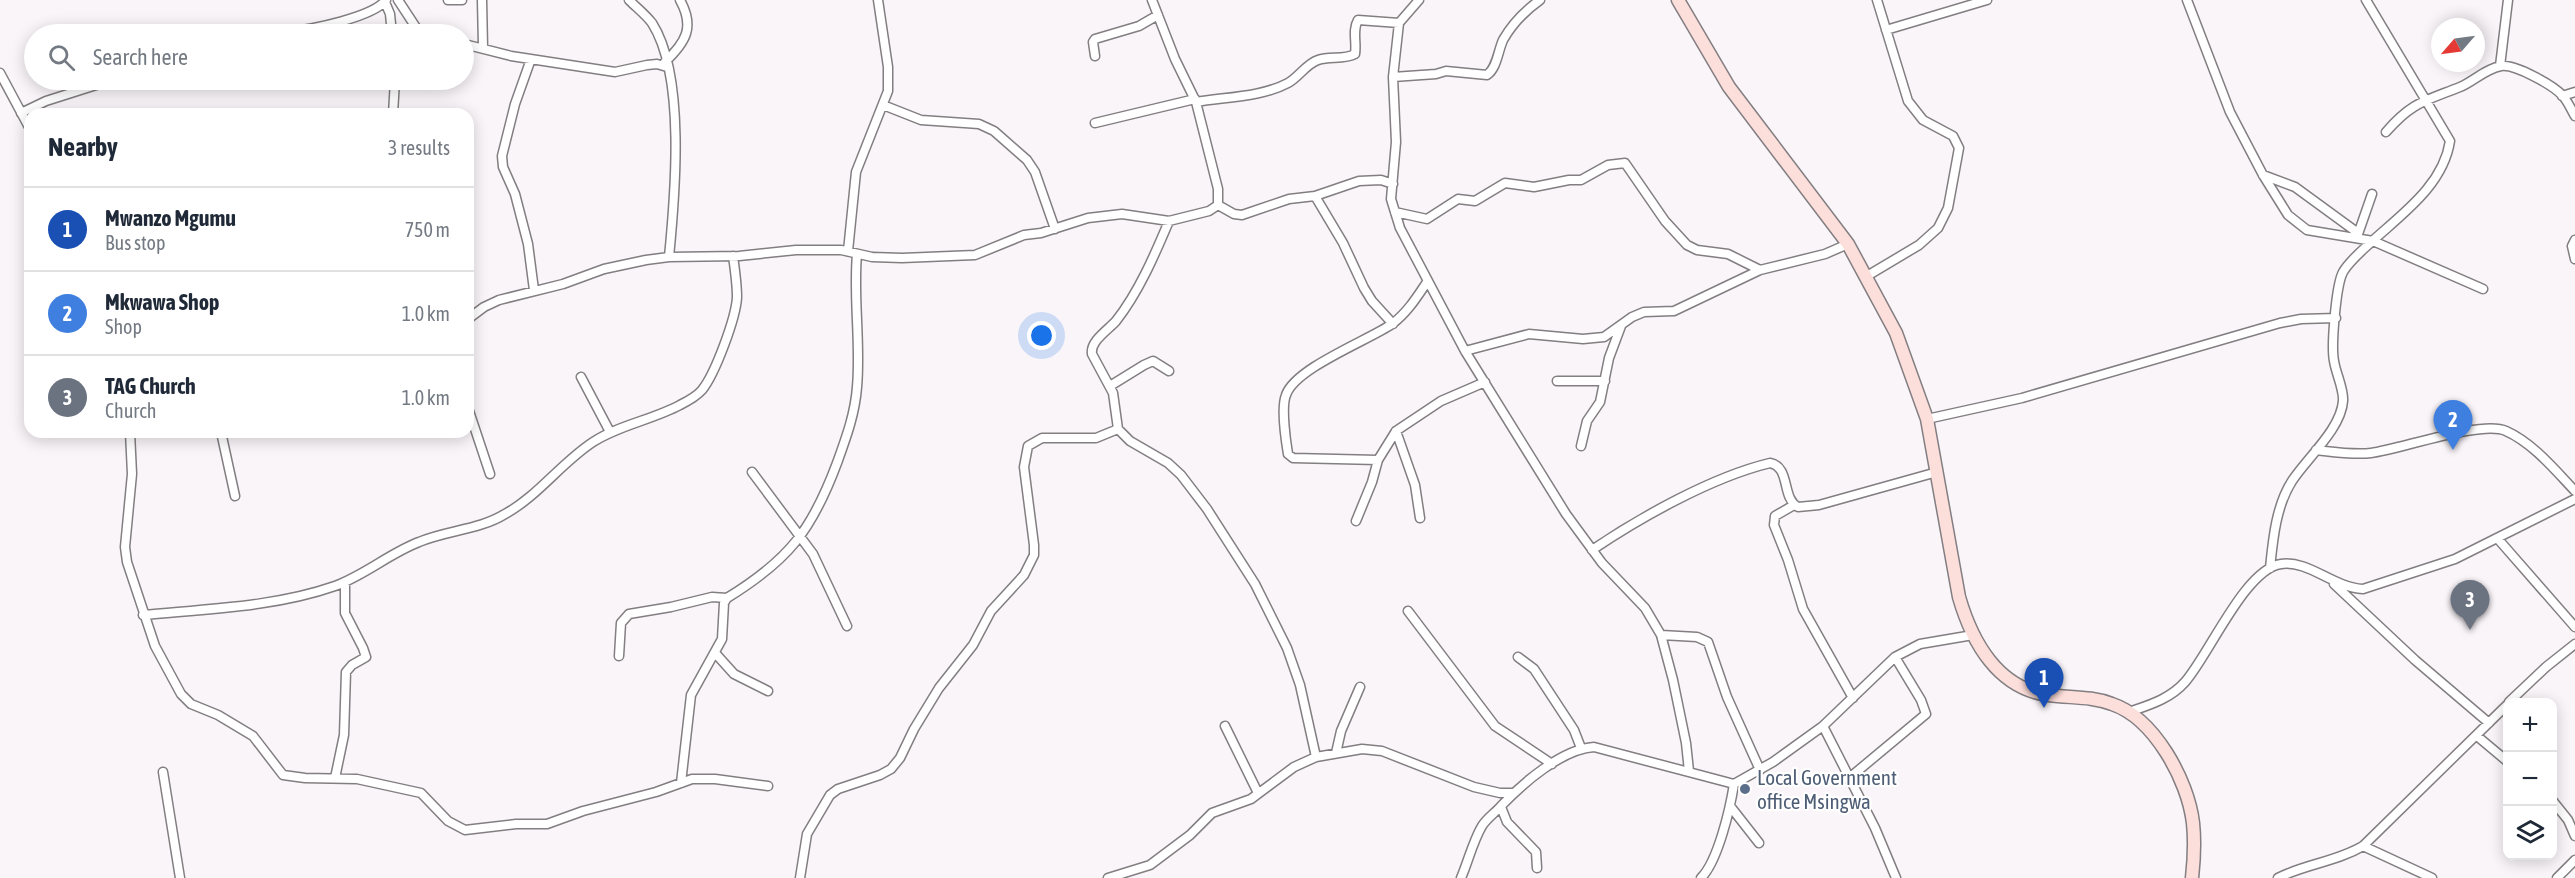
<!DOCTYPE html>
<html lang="en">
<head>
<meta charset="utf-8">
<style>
  :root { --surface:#fff; --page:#f6f6f7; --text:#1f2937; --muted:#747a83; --line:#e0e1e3; --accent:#d93025 }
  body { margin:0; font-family:"Asap Condensed",sans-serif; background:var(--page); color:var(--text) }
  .controls { position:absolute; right:18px; bottom:18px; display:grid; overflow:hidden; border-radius:12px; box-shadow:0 3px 15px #0003 }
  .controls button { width:54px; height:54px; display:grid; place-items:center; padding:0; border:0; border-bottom:2px solid var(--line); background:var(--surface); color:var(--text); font:30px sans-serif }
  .compass { position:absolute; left:2431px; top:18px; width:54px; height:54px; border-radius:50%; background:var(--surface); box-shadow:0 3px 15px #0003; rotate:242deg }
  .you { position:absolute; left:1042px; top:336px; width:21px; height:21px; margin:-15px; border:4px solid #fff; border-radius:50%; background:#1a73e8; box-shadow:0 0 0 9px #1a73e833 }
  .badge { display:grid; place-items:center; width:39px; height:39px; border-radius:50%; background:var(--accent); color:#fff; font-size:20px; font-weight:700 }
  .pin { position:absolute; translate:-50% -50px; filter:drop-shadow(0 2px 3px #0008) }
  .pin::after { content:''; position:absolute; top:32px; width:21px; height:18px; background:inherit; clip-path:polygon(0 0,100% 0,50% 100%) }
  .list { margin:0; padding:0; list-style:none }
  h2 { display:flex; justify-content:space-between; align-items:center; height:78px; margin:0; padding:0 24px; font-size:26px }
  h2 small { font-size:20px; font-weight:400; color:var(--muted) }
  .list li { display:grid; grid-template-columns:39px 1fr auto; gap:18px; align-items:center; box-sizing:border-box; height:84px; padding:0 24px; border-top:2px solid var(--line) }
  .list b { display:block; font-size:22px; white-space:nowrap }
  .list p { margin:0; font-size:20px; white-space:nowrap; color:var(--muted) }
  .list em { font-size:20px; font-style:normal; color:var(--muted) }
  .icon { flex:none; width:33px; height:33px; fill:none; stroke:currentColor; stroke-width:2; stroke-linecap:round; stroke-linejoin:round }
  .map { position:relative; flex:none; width:2575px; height:878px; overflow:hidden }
  .search { position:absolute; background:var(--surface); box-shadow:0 3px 15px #0003; left:24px; top:24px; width:450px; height:66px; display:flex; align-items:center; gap:15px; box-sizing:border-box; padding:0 21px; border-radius:33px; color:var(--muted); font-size:22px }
  .panel { position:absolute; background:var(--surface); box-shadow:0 3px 15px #0003; left:24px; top:108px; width:450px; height:330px; border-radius:18px }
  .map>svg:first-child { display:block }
</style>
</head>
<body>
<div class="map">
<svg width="2575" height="878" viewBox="0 0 2575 878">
  <rect width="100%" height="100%" fill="#faf5f9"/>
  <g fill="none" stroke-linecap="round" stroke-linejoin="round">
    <g stroke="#827e81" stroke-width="11">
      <path id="street" d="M398 0 417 29 425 34
        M448 0H462
        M482 0 483 47
        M629 0C636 7 646 15 652 23 686 76 675 196 669 257
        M2187 0 2230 112 2263 175 2288 215 2307 230 2373 241 2483 289
        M385 2 390 14 392 34
        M1399 23 1393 77 1396 142 1391 199 1400 228 1465 351 1566 514 1602 563 1645 608 1661 635 1673 680 1686 743 1689 771
        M1886 30 1987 0
        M210 34C236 27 263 31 289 31 311 30 373 17 386 0
        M464 44 511 56 615 72 647 65 657 64 667 67
        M1095 56 1093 42 1095 39 1139 26 1158 15
        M531 59 515 104 502 156 503 167 515 194 528 244 534 290
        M665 62C686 42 695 27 680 0
        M2500 66 2508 0
        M0 73 30 129
        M1393 77 1436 74 1446 71 1487 75C1497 68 1498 51 1503 40 1512 24 1526 10 1540 0
        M2562 96 2575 92
        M1196 102C1225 97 1262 97 1288 83 1299 77 1306 64 1318 60 1330 56 1344 60 1355 54 1357 43 1352 30 1358 20L1399 23 1419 0
        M883 105 921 120 979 124 994 131 1027 160 1035 172 1055 229
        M21 113 46 101 112 80H122
        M393 114 395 80
        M1095 123 1195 99
        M2386 132C2412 102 2425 101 2460 87 2474 81 2485 69 2501 66 2515 64 2553 85 2563 96 2568 102 2571 109 2575 116
        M2263 175 2295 187 2358 233
        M1315 196 1343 243 1364 288 1372 301 1393 324
        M1218 205 1234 214 1242 215 1289 199 1315 196 1359 181 1381 180 1393 184
        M1395 212 1427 219 1458 199 1475 201 1505 183 1534 187 1569 180H1581L1608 165 1625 163 1665 221 1687 245 1697 250 1728 254 1760 270
        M1169 221C1155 254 1139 292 1116 321 1108 330 1090 341 1092 354L1113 393 1118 429 1130 441 1168 463 1181 475 1207 509 1255 584 1287 648 1300 685 1316 757
        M2357 237 2372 194
        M2575 240 2572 246 2575 259
        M848 251 856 172 888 91V67L878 0
        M1867 276 1919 245 1938 228 1948 208 1959 148 1953 136 1923 120 1908 101 1877 0
        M1427 282C1417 297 1407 313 1392 324 1369 340 1295 368 1286 395 1281 407 1286 442 1288 454L1293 458 1378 460 1396 431 1441 401 1485 382
        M468 319 484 307 499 300 563 284 604 269 646 260 669 257 739 256 796 250H841L872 257 902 258 975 255 1024 235 1041 233 1088 218 1122 214 1169 221 1209 211 1218 205V189L1196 102 1175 59 1152 0
        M1465 351 1529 334 1583 339 1604 337 1632 317 1644 312 1674 311 1760 270 1825 254 1848 244
        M581 377 610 432
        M1557 381H1605
        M1110 386 1144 365 1153 361 1169 371
        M468 408 490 474
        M1927 419 2022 398 2280 323 2301 319 2336 318
        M1396 431 1415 485 1420 518
        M130 432 132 474 125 547 127 562 155 646 181 694 191 704 218 715 253 736 283 775 305 778 357 779 421 793 448 821 465 830 516 824H547L583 811 656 792 692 779H715L768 786
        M221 432 235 496
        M1581 446 1587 421 1600 402 1609 358 1621 326
        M2316 450C2334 452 2353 455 2371 453 2401 449 2482 420 2506 431 2533 443 2555 470 2575 491
        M752 472 813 554 847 626
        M1794 505 1775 516 1774 525 1788 560 1803 609 1853 698
        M1356 521 1372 482 1378 460
        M2498 539 2575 627
        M1592 550C1641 517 1712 477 1770 463 1791 467 1781 498 1798 507L1819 505 1937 472
        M2270 568C2273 539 2276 506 2292 481 2307 458 2341 429 2343 401 2344 389 2336 374 2334 361 2331 346 2336 285 2343 272 2349 262 2359 253 2368 245 2399 216 2443 187 2450 141L2366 0
        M2334 584 2415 660 2489 723
        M1408 611 1495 726 1552 764
        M143 615C207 609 275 607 335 586 365 575 390 553 419 542 448 530 479 530 505 514 538 496 561 463 593 442 619 425 652 420 680 405 688 401 696 397 702 390 715 374 736 318 737 297 737 284 735 270 733 256
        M1661 635 1697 637 1708 642 1727 697 1760 770
        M716 654 734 674 768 691
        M619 656 621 623 629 614 671 607 712 597 727 598
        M1518 657 1534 669 1574 730 1581 748
        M2509 702 2546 667 2575 644
        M2129 712C2149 705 2170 699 2185 682 2209 655 2245 569 2281 564 2309 560 2332 587 2363 589L2455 559 2575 499
        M1225 726 1258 793
        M1823 726 1875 828 1896 878
        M2477 736 2508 762
        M1336 753 1341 731 1360 687
        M163 772 180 878
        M335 778 344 735 346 672 352 665 366 657 363 648 345 613V582
        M1848 779 1926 714 1921 700 1895 657
        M681 783 691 695 722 639 724 603 727 598C789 560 812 530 837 463 846 438 855 414 857 387 861 343 853 298 857 254
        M2552 800 2568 820 2575 836
        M1730 806 1759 843
        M1501 807 1507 822 1536 852 1537 868
        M2363 846 2432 878
        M800 878 807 834 830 795 838 789 880 775 891 769 900 758 914 729 939 688 973 645 991 611 1024 575 1034 555V545L1024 467 1028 446 1042 438H1096L1118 429
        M1108 878 1150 865 1190 835 1212 813 1251 799 1294 767 1316 757 1362 749 1382 751 1474 787 1500 793H1513
        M1461 878C1468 862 1473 841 1482 826 1487 818 1495 813 1501 806 1523 783 1562 749 1594 747L1734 784 1773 762 1823 726 1895 657 1920 644 1973 635
        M1701 878C1718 861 1730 809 1734 784
        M2278 878C2305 864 2336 862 2363 846L2508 704
        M2557 878 2575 860"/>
    </g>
    <g stroke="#827e81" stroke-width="15">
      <path id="secondary" d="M1678 0 1729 87 1848 244 1896 333 1927 419 1959 597C1972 642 1998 689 2049 695 2070 698 2091 696 2112 704 2154 718 2188 780 2193 823 2195 842 2194 860 2192 878"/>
    </g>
    <use href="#street" stroke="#fff" stroke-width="8"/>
    <use href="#secondary" stroke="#fcdedb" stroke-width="12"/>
  </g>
  <circle fill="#5c6f8a" stroke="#fff" stroke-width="2" cx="1745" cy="789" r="6"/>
  <g text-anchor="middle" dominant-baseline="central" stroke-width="4.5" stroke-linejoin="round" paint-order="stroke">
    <g font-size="21" fill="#4e5e75" stroke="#fff" text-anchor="start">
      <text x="1757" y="777">Local Government<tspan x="1757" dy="24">office Msingwa</tspan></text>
    </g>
  </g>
</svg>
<div class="controls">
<button>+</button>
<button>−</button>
<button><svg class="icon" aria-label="layers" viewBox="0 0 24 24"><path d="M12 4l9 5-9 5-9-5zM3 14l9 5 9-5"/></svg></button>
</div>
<svg class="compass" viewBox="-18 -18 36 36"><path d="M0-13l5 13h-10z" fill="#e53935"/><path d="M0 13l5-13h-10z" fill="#747a83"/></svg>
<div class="you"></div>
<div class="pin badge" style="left:2044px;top:708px;background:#1a4fb4">1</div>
<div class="pin badge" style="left:2453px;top:450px;background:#3f7fe0">2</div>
<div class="pin badge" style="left:2470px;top:630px;background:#6b7280">3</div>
<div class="search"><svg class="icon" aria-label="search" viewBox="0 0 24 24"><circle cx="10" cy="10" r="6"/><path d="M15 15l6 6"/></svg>Search here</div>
<section class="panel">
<h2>Nearby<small>3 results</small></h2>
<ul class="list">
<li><span class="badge" style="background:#1a4fb4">1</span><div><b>Mwanzo Mgumu</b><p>Bus stop</p></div><em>750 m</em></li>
<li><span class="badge" style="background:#3f7fe0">2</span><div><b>Mkwawa Shop</b><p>Shop</p></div><em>1.0 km</em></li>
<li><span class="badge" style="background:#6b7280">3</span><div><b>TAG Church</b><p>Church</p></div><em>1.0 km</em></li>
</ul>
</section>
</div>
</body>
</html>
